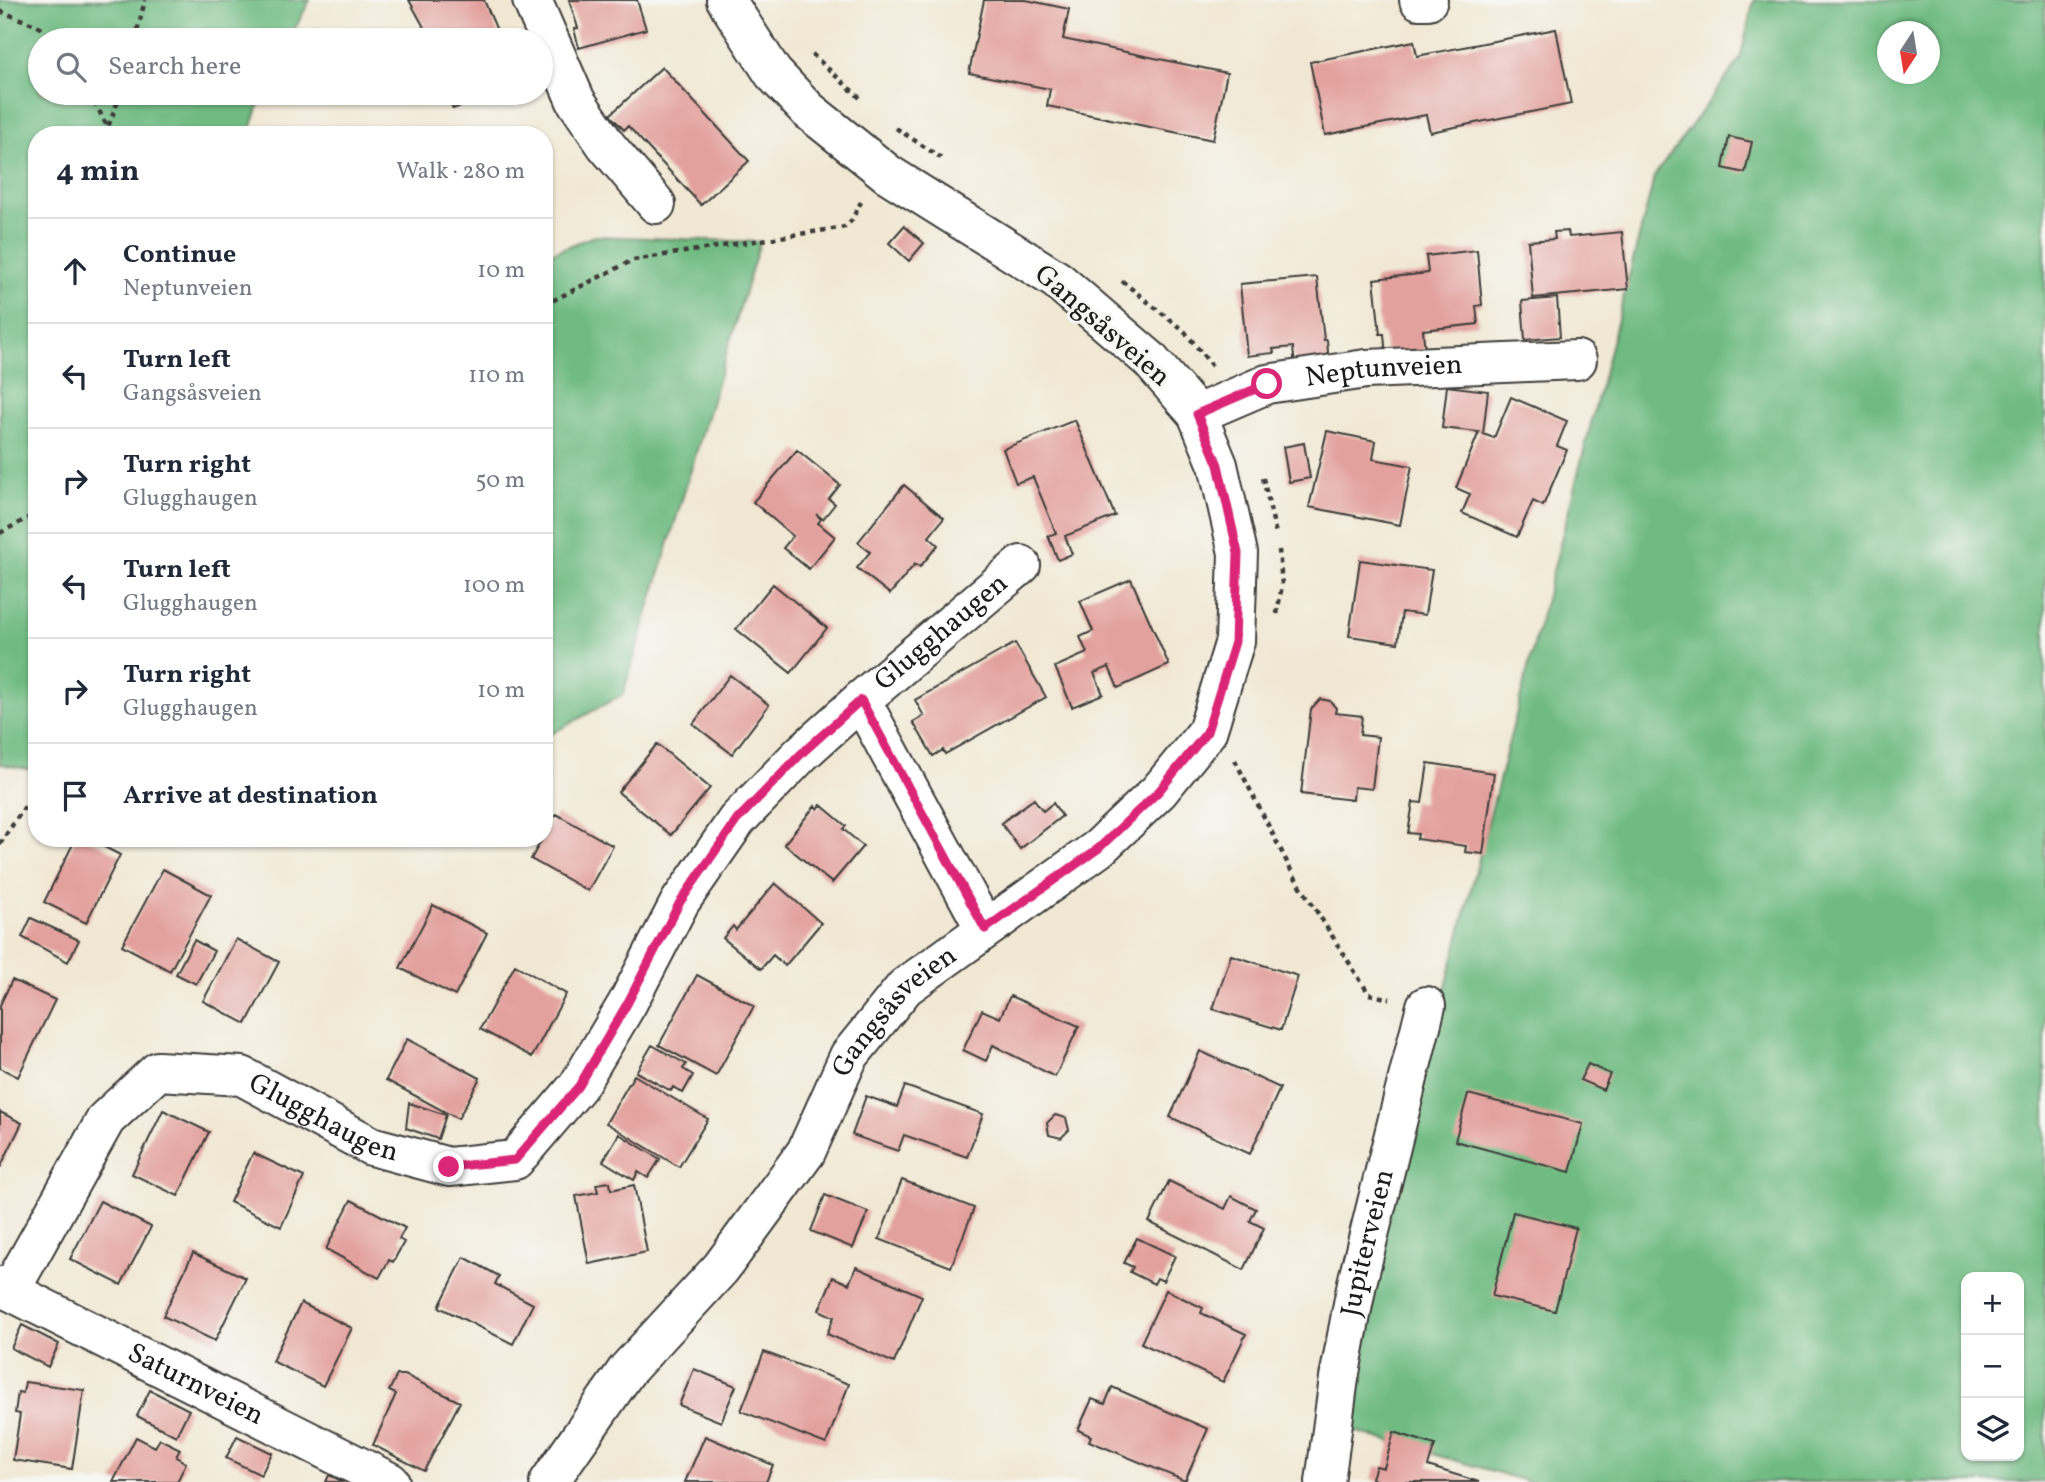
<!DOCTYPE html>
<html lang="en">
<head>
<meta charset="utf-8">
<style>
  :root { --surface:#fff; --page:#f6f6f7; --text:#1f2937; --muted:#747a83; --line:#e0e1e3 }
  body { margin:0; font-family:Vollkorn,serif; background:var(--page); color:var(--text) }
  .controls { position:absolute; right:21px; bottom:21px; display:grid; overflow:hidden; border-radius:14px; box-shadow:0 2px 5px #0004 }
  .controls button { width:63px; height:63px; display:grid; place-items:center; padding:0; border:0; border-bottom:2px solid var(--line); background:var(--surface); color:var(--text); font:35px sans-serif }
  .compass { position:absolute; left:1877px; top:21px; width:63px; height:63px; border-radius:50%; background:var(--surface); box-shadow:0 2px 5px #0004; rotate:192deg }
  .stop { position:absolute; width:21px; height:21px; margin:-16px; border:5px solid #db2777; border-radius:50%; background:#fff }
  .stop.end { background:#db2777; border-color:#fff; box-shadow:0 2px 7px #0008 }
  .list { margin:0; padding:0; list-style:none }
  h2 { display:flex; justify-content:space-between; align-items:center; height:91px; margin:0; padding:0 28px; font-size:30px }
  h2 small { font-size:23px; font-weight:400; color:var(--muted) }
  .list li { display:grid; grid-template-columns:46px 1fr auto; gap:21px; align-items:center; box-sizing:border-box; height:105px; padding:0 28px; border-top:2px solid var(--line) }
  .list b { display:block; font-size:26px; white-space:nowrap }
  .list p { margin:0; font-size:23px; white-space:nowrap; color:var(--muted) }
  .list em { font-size:23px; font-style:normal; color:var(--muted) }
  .icon { flex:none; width:38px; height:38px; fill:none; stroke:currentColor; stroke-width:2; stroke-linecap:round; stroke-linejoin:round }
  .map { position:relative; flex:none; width:2045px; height:1482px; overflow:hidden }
  .search { position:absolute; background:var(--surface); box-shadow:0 2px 5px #0004; left:28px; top:28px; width:525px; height:77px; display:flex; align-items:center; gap:18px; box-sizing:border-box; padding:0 24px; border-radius:38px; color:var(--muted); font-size:26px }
  .panel { position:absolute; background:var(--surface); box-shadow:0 2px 5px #0004; left:28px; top:126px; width:525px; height:721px; border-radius:28px }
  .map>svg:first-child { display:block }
</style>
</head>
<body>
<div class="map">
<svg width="2045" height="1482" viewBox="0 0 2045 1482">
  <rect width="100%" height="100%" fill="#f6f6f2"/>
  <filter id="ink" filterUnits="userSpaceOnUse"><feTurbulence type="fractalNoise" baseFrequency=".0143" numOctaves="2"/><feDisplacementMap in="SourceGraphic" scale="14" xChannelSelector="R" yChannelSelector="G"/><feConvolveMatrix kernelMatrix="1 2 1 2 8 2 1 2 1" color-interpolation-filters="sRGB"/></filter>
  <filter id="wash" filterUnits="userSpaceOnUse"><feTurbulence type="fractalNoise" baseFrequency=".00686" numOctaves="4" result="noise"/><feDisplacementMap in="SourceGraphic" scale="28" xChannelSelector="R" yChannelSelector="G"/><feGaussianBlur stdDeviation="1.57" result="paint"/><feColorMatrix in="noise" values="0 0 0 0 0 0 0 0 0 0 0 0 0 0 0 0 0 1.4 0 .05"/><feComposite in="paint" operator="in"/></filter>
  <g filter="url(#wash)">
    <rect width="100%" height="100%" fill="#f1e8d4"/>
    <path fill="#6fbb82" stroke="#466c4f" stroke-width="2" fill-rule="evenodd" d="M0 0H310L289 40H40V93H263L249 135H37V771L0 764Z
      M1754 0H2045V1482H1530L1333 1425 1655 175 1740 59ZM1888 32H1930V74H1888ZM1966 1277H2019V1456H1966Z
      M594 236 760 242 623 694 544 738V256Z"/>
    <g id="blocks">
      <path fill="#e3a19d" d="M409 0H484L501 40H431Z
        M569 0H637L646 29 579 48 574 29 578 28Z
        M984 0H1026L1069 9 1063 39 1227 73 1213 140 1047 106 1050 89 969 73Z
        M1556 29 1571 104 1430 132 1426 115 1325 135 1310 62 1414 41 1417 56Z
        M662 67 749 161 701 205 628 126 624 130 610 115Z
        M446 93H495L453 109Z
        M1729 137 1752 142 1745 173 1723 168Z
        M904 226 924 243 909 261 889 243Z
        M1568 231 1569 237 1622 232 1628 289 1533 298 1528 241 1555 239 1554 232Z
        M1477 250 1482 305 1476 306 1478 324 1423 330 1425 352 1386 356 1384 334H1380L1374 279 1428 273 1426 256Z
        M1317 277 1324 340H1327L1329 365 1295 368 1293 347 1273 349 1274 353 1247 356 1240 284Z
        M1557 298 1560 337 1525 340 1522 301Z
        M1447 386 1488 391 1483 434 1494 438 1511 397 1567 421 1557 446 1567 450 1543 506 1533 501 1517 537 1462 513 1470 494 1456 488 1479 432 1442 428Z
        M1075 420 1115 516 1065 536 1072 554 1058 560 1048 536 1056 533 1033 477 1016 483 1003 449Z
        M1327 431 1376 441 1373 459 1412 466 1400 525 1309 507Z
        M1304 443 1310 478 1289 482 1283 447Z
        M797 450 840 485 829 499 835 504 823 519 816 514 821 519 818 523 835 537 809 569 783 548 793 536 753 502Z
        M904 485 944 518 929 537 938 545 920 567 915 564 890 594 857 568 870 552 858 542Z
        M1360 560 1432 570 1425 615 1402 612 1398 643 1349 636Z
        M1131 579 1169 665 1118 688 1109 667 1094 673 1103 694 1072 707 1055 667 1087 653 1080 637 1093 631 1080 601Z
        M773 584 827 628 791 673 736 629Z
        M1015 643 1046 697 945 754 943 750 933 756 913 722 924 716 915 700Z
        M730 675 769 705 732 754 693 724Z
        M1320 699 1330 701 1336 708 1335 713 1362 716 1360 735 1378 737 1372 789 1354 787 1353 800 1301 794 1311 709Z
        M657 744 710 788 671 835 618 792Z
        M1428 763 1494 773 1483 854 1465 852 1466 846 1417 839 1418 834 1408 833 1413 802 1422 803Z
        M1034 799 1043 811 1053 803 1062 816 1020 849 1001 823Z
        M821 805 846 826 843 829 863 846 832 883 784 844 815 806 818 809Z
        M556 814 613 846 588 891 531 859Z
        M76 838H87L120 855 86 923 44 902Z
        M163 869 211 895 170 971 122 945Z
        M775 883 821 923 785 966 773 955 761 969 723 938 733 926 736 930Z
        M433 905 487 933 455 996 400 968Z
        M31 918 79 940 68 962 22 937Z
        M236 939 279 962 246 1024 203 1001Z
        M194 940 214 951 196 984 176 974Z
        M1231 955 1298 976 1281 1030 1213 1009Z
        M515 965 566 994 532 1057 480 1029Z
        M697 975 754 1006 716 1076 659 1045Z
        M12 980 55 1000 18 1077 0 1068V1005Z
        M1010 996 1079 1026 1055 1077 993 1045 986 1061 963 1050 982 1010 1000 1018Z
        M407 1039 480 1078 458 1119 386 1080Z
        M652 1045 686 1064 683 1069 693 1075 683 1093 673 1087 671 1091 636 1072Z
        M1200 1051 1280 1088 1250 1154 1170 1117Z
        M1588 1064 1610 1074 1603 1090 1580 1080Z
        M634 1075 708 1119 679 1167 606 1123Z
        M905 1086 983 1114 967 1157 904 1135 898 1151 852 1135 866 1096 897 1107Z
        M1468 1094 1583 1124 1570 1172 1455 1141Z
        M409 1103 446 1115 438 1139 406 1128Z
        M163 1110 209 1132 178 1196 132 1174Z
        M0 1112 22 1123 0 1168Z
        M1055 1115 1066 1118 1069 1130 1061 1138 1049 1135 1047 1123Z
        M619 1134 660 1159 648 1178 638 1172 634 1180 603 1161Z
        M253 1153 304 1177 281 1227 230 1202Z
        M902 1180 974 1208 951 1267 879 1239Z
        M1169 1181 1225 1209 1231 1196 1256 1209 1250 1221 1264 1228 1244 1270 1149 1222Z
        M610 1182 611 1190 634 1185 647 1252 589 1264 576 1196 598 1192 596 1184Z
        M825 1195 868 1212 853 1248 811 1231Z
        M351 1200 405 1228 399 1239 404 1242 393 1262 389 1260 379 1278 326 1249Z
        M100 1201 151 1227 121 1285 70 1259Z
        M1513 1212 1576 1228 1555 1311 1492 1296Z
        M1137 1238 1175 1256 1163 1281 1157 1278 1154 1284 1130 1272 1133 1267 1124 1263Z
        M193 1253 246 1278 215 1341 163 1316Z
        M464 1257 499 1276 495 1284 533 1304 513 1344 439 1307Z
        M856 1267 922 1296 894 1363 827 1334 834 1317 819 1310 833 1277 849 1284Z
        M1166 1290 1203 1308 1201 1313 1246 1334 1223 1382 1141 1343Z
        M301 1303 352 1328 323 1386 272 1361Z
        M22 1325 59 1344 48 1367 11 1348Z
        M764 1352 849 1384 826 1444 741 1411Z
        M694 1369 736 1386 721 1422 679 1405Z
        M397 1375H405L460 1402 424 1471 373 1445 396 1394 389 1391Z
        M25 1382 84 1390 72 1469 13 1460 20 1414 15 1413 18 1392 23 1393Z
        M1112 1387 1208 1429 1185 1481 1089 1441 1091 1436 1078 1430 1092 1399 1105 1404Z
        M150 1390 189 1410 176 1436 137 1416Z
        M1394 1432 1435 1445 1428 1466 1479 1482H1379L1372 1478 1376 1466 1384 1468Z
        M237 1436 272 1453 261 1475 226 1458Z
        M705 1436 773 1465 766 1482H685Z
        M136 1437 155 1447 160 1439 180 1449 176 1457 186 1463 177 1482H113Z
        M329 1475 344 1482H326Z"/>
    </g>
  </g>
  <g filter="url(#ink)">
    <use href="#blocks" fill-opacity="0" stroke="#3c3b38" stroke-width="2"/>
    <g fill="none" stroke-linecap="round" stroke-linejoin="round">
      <g stroke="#3c3b38" stroke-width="42">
        <g id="minor">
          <path d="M532 0 576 101 606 145 656 204"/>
          <path d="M1419 0H1428"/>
          <path id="s1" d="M1197 414 1267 384 1366 369 1577 360"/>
          <path id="s2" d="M861 700 1021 565"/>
          <path id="s3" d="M0 1286 390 1482"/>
          <path id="s4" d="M10 1291 106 1119 158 1071 242 1076 371 1146 449 1167 515 1160 578 1086 627 1004 680 902 737 820 801 754 861 700 985 929"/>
          <path id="s5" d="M1325 1482 1339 1378 1357 1283 1426 1006"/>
        </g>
      </g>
      <g stroke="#3c3b38" stroke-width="42">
        <g id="tertiary">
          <path id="s6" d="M549 1482 627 1370 721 1268 806 1152 849 1056 905 987 1099 848 1159 791 1207 732 1235 641 1238 553 1218 465 1197 414 1149 359 1057 280 888 174 808 110 773 73 726 0"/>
        </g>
      </g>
      <path stroke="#3c3b38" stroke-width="4.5" stroke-dasharray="5 5" stroke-linecap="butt" d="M0 11 38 26 53 40
        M135 40 145 0
        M812 54 860 98
        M90 93 108 128
        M896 128 941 158
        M105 135 121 93
        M1122 281 1185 332 1212 366
        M544 305 633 260 845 227 851 221 861 202
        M1263 478 1276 534
        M0 533 37 513
        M1277 614 1282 585 1279 550
        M1235 760 1293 874 1369 994 1390 999
        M0 844 37 788"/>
      <use href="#minor" stroke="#fff" stroke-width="38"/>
      <use href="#tertiary" stroke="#fff" stroke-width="38"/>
    </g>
  </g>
  <g fill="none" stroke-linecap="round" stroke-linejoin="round" filter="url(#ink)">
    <path stroke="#db2777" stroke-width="9" d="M449 1167 515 1160 579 1086 627 1004 680 902 737 820 801 754 861 700 985 929 1099 848 1159 791 1207 732 1235 642 1238 553 1218 465 1197 414 1267 384"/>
  </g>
  <g text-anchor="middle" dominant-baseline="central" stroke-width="6" stroke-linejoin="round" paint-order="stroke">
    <g font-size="28" fill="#1c1c1c" stroke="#f6f6f2">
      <text transform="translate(1102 326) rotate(41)">Gangsåsveien</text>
      <text stroke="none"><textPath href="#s1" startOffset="194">Neptunveien</textPath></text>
      <text stroke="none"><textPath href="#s2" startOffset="105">Glugghaugen</textPath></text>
      <text stroke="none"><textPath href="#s6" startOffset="588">Gangsåsveien</textPath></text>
      <text stroke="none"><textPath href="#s4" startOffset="444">Glugghaugen</textPath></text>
      <text stroke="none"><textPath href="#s5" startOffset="243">Jupiterveien</textPath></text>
      <text stroke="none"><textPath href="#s3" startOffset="219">Saturnveien</textPath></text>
    </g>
  </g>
</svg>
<div class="controls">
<button>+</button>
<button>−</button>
<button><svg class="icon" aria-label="layers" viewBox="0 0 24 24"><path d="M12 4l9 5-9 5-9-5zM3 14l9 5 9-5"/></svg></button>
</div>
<svg class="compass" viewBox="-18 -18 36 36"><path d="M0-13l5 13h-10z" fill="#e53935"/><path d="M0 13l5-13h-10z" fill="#747a83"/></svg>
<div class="stop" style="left:1267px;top:384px"></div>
<div class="stop end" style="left:449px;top:1167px"></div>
<div class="search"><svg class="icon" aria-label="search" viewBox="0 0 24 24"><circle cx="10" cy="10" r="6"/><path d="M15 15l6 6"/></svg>Search here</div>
<section class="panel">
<h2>4 min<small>Walk · 280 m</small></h2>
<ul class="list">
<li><svg class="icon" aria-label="ahead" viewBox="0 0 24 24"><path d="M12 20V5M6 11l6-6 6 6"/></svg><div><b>Continue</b><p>Neptunveien</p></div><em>10 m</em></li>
<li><svg class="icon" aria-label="left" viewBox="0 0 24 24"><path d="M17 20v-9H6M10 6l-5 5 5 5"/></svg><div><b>Turn left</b><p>Gangsåsveien</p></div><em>110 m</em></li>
<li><svg class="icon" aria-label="right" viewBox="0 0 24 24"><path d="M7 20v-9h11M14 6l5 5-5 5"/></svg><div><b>Turn right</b><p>Glugghaugen</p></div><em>50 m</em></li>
<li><svg class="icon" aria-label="left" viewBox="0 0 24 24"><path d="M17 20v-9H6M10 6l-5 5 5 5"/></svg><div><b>Turn left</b><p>Glugghaugen</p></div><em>100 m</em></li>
<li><svg class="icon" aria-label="right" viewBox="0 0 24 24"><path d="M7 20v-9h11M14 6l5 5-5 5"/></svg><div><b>Turn right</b><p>Glugghaugen</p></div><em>10 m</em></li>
<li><svg class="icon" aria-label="arrive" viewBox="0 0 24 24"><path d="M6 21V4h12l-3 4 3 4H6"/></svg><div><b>Arrive at destination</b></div></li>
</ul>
</section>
</div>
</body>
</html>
